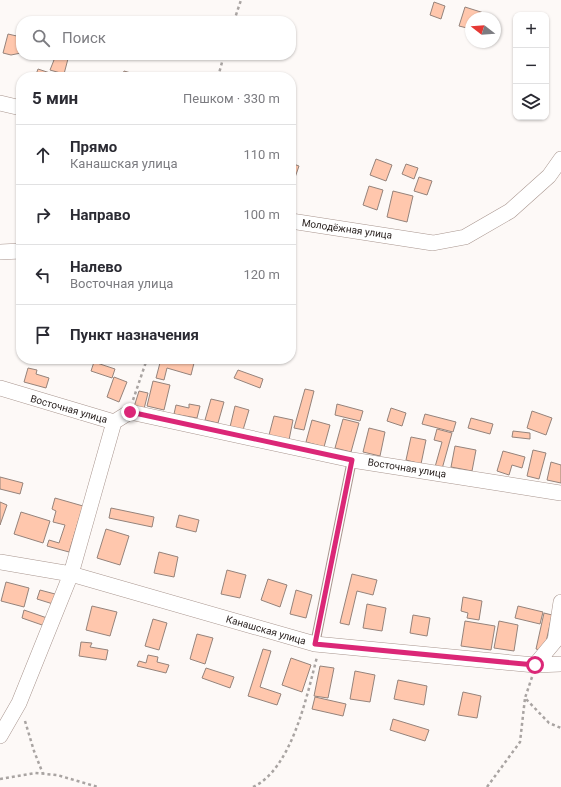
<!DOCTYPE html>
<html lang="ru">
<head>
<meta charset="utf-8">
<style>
  :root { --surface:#fff; --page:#f7f7f7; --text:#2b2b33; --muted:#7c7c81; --line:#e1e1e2 }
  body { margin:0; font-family:Roboto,sans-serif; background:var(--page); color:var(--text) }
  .controls { position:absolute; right:12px; top:12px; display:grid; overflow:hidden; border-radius:8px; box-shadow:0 1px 3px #0004 }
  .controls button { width:36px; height:36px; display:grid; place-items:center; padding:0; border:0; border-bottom:1px solid var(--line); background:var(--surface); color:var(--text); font:20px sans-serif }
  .compass { position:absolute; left:465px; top:12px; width:36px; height:36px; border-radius:50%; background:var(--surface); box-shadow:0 1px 3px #0004; rotate:287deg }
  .stop { position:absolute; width:12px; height:12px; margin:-9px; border:3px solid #db2777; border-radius:50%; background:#fff }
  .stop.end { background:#db2777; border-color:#fff; box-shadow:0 1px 4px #0008 }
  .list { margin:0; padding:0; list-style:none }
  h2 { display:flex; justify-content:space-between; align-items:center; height:52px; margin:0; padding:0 16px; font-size:17px }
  h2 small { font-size:13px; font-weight:400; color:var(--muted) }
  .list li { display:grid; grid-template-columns:26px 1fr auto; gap:12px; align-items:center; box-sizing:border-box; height:60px; padding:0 16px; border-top:1px solid var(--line) }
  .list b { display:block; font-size:15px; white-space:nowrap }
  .list p { margin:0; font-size:13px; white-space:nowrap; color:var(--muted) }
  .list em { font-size:13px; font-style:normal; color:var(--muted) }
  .icon { flex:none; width:22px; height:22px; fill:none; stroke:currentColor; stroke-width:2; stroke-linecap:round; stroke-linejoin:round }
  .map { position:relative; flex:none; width:561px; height:787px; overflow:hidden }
  .search { position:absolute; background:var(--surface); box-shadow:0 1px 3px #0004; left:16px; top:16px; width:280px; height:44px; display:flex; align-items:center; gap:10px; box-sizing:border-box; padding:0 14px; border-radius:16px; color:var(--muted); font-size:15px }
  .panel { position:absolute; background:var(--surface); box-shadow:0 1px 3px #0004; left:16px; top:72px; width:280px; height:292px; border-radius:16px }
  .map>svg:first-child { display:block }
</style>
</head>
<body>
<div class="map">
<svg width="561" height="787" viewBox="0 0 561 787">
  <rect width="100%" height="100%" fill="#fdf9f7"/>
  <path fill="#ffc7ad" stroke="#95837b" d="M434 2 445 6 441 19 430 15Z
    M465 7 484 13 482 18H471V29L459 26Z
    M8 34 21 37V53L11 55 3 53Z
    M38 55H69L64 74 50 70 54 60Z
    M38 69 59 76V77H35Z
    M124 71 145 77H122Z
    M376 159 392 165 386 181 370 175Z
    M291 163 299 166 291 189Z
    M406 164 418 168 414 179 402 174Z
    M419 177 432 181 427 195 414 191Z
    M369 186 383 190 377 210 363 205Z
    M393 191 413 196 407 222 387 217Z
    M161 359H180L194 363 191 375 167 368 164 380 156 378Z
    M94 362 115 369 112 378 91 371Z
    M28 368 37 370 36 374 49 378 46 388 24 382Z
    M238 370 263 379 260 388 234 378Z
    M114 377 127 382 119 402 107 397Z
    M153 381 170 385 164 410 147 406Z
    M305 389 314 391 304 430 294 428Z
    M139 391 148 393 144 409 134 407Z
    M211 399 224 402 218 423 205 420Z
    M189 404 200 406 197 418 174 414 176 405 189 408Z
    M337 404 363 411 360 421 335 415Z
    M235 406 249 410 243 430 230 427Z
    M391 408 406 413 402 426 387 421Z
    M532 411 552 418 546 435 527 428Z
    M425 414 456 422 453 432 422 424Z
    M274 416 293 420 289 440 269 435Z
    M471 418 493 424 490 434 468 428Z
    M343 419 359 423 351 452 335 448Z
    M312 420 330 425 324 447 306 442Z
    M369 428 385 432 380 456 363 452Z
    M437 429 452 433 442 469 435 467 442 442 434 440Z
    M513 431 530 433V439L512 437Z
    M411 437 426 440 421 464 406 460Z
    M455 446 476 450 472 471 451 467Z
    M533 450 546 453 539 479 527 476Z
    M503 451 525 457 522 468 512 465 509 475 497 471Z
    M551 462 561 465V483L547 480Z
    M0 477 23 483 20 494 0 489Z
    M55 498 83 506 69 552 47 546 49 540 59 543 65 525 53 522 56 511 52 509Z
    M0 502 7 505 0 525Z
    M111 508 154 517 152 527 109 518Z
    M21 512 50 521 43 543 14 534Z
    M179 515 199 520 196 532 176 527Z
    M106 529 129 536 120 565 97 558Z
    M159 552 178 557 174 577 154 573Z
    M227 570 246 575 240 598 221 594Z
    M352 574 377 580 373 595 357 591 349 625 340 623Z
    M268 579 287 585 280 607 261 600Z
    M6 582 29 588 24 607 1 601Z
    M40 590 55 594 53 604 37 599Z
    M296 590 312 595 306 618 290 614Z
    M463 597 482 601 479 620 467 618 468 613 461 611Z
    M367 604 386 608 382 631 363 628Z
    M92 606 117 612 110 636 86 630Z
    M518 606 543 612 540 624 515 618Z
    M24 610 47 618 45 626 22 618Z
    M544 613 552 615 544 651 536 649Z
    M413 615 430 618 427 636 410 633Z
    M153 619 167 623 159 650 145 646Z
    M465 621 495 626 491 650 461 646Z
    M499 621 518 625 514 651 494 648Z
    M197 634 213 638 205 664 190 659Z
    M81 642 92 643 90 647 108 650 106 660 79 656Z
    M263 649 271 651 260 687 281 694 277 705 248 696Z
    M148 655 158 657 157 662 169 665 166 673 137 666 139 661 146 663Z
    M291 658 311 665 302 692 282 685Z
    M320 666 334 668 328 698 314 696Z
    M206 668 234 677 230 688 202 678Z
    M355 671 375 675 370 702 350 699Z
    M398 680 427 686 424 705 394 699Z
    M463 692 481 696 477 718 458 715Z
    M315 697 346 704 343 716 312 709Z
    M393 719 429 730 425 741 390 730Z"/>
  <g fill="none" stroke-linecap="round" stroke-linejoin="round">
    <g stroke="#a9968f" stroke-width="10">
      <path id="service" d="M315 644 352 460"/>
    </g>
    <g stroke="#a9968f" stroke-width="16">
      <path id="minor" d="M0 103 21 108
        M291 221 433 243 465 237 510 211 549 176 561 159
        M0 252 21 251
        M0 388 114 422 130 412 352 460 561 493
        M0 562 71 574 315 644 535 665 561 664
        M535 665 555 641 561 602
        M0 736 19 703 71 574 114 422"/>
    </g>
    <path stroke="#a9a4a2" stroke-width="2.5" stroke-dasharray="3 3" stroke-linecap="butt" d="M234 21 241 0
      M218 77 224 55
      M133 400 147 359
      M532 677 525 698 549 723 561 728
      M25 721 34 751 43 774
      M0 779 35 773 57 775 98 787
      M253 787C292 769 307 695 317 657
      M487 787 520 742 525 698"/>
    <use href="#service" stroke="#fff" stroke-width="8"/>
    <use href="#minor" stroke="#fff" stroke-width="15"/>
  </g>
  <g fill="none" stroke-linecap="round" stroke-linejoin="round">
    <path stroke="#db2777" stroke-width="5" d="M130 412 352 460 315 644 535 665"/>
  </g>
  <g text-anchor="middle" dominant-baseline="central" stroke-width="3" stroke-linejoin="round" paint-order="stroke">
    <g font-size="10" fill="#251d1b" stroke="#fff">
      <text transform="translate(347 229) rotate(8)">Молодёжная улица</text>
      <text transform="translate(69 409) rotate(16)">Восточная улица</text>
      <text transform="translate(407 468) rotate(9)">Восточная улица</text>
      <text transform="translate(266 630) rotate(16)">Канашская улица</text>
    </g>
  </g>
</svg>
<div class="controls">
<button>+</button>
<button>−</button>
<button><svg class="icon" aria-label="layers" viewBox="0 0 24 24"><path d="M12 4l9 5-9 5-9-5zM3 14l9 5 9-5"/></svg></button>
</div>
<svg class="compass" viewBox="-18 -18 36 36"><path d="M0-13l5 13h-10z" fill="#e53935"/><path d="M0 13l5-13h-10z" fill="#7c7c81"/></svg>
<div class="stop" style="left:535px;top:665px"></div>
<div class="stop end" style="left:130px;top:412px"></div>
<div class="search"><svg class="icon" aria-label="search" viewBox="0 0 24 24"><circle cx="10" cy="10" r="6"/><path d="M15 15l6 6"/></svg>Поиск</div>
<section class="panel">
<h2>5 мин<small>Пешком · 330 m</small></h2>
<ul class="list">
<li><svg class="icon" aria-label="ahead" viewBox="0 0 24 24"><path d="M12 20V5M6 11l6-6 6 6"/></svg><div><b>Прямо</b><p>Канашская улица</p></div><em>110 m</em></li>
<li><svg class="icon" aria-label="right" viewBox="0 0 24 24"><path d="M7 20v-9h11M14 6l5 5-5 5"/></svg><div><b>Направо</b></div><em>100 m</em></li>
<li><svg class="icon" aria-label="left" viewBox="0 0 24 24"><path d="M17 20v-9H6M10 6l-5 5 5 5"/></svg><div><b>Налево</b><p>Восточная улица</p></div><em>120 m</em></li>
<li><svg class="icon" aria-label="arrive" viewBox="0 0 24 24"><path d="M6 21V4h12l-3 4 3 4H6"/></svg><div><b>Пункт назначения</b></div></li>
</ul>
</section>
</div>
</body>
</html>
